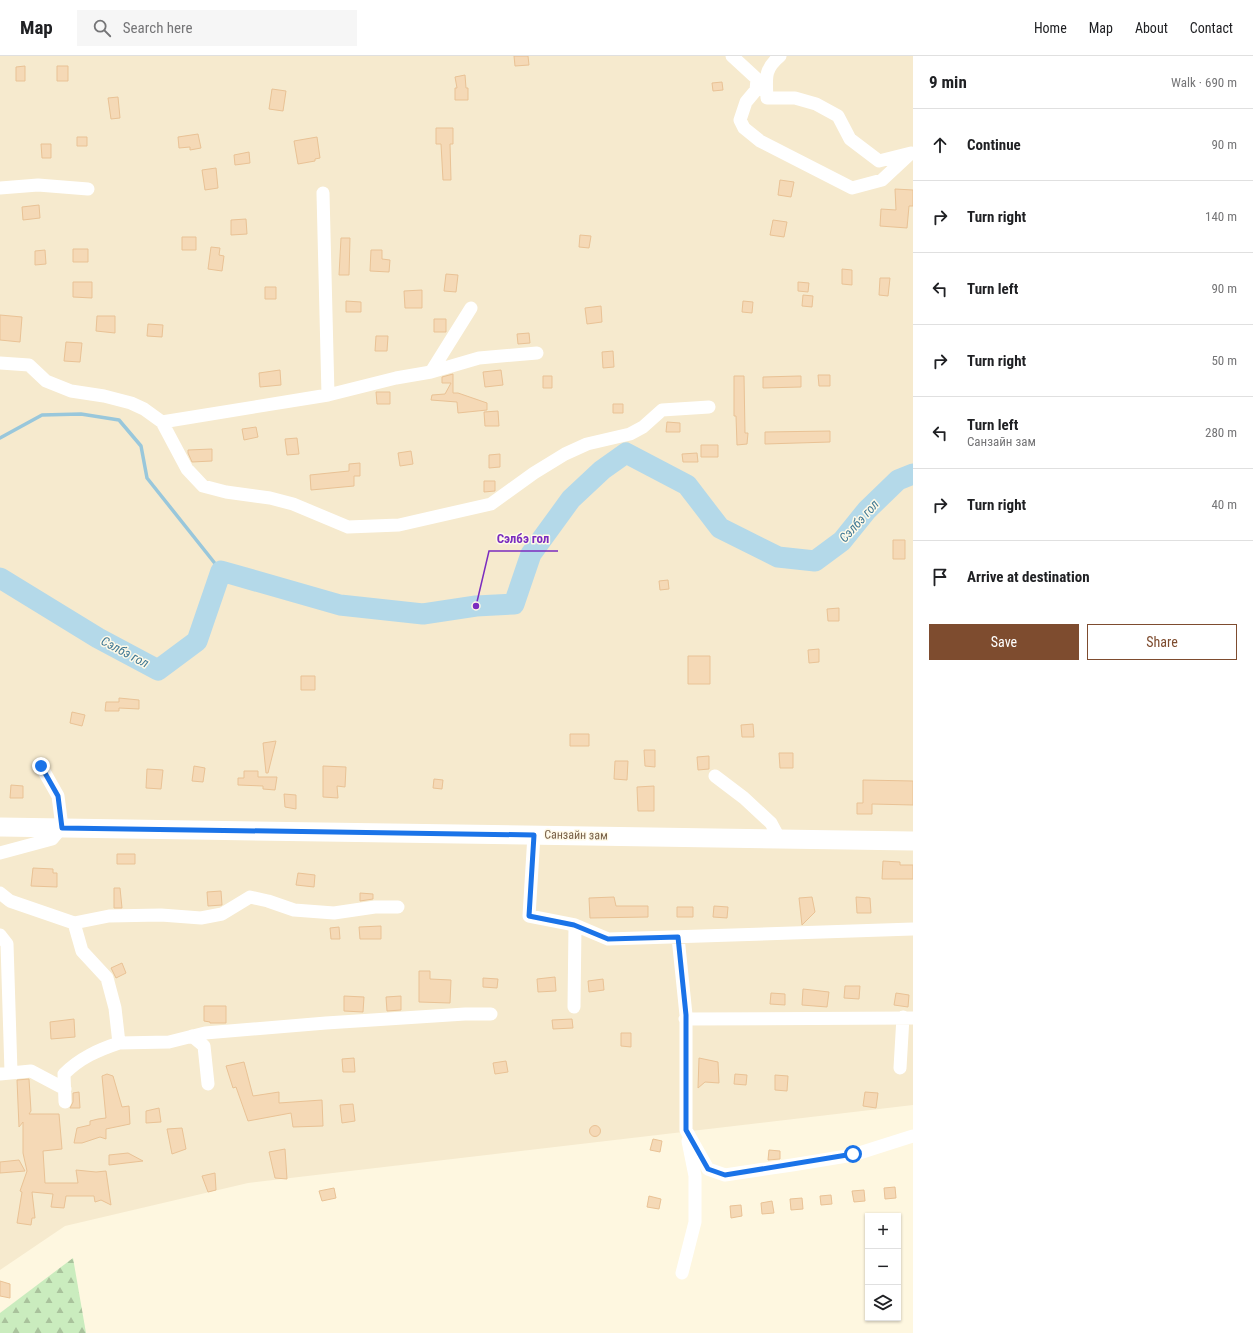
<!DOCTYPE html>
<html lang="en">
<head>
<meta charset="utf-8">
<style>
  :root { --surface:#fff; --page:#f6f6f6; --text:#202124; --muted:#757577; --line:#e0e0e0; --accent:#7e4c2f }
  body { margin:0; font-family:"Roboto Condensed",sans-serif; background:var(--page); color:var(--text) }
  .controls { position:absolute; right:12px; bottom:12px; display:grid; overflow:hidden; border-radius:0px; box-shadow:0 1px 3px #0004 }
  .controls button { width:36px; height:36px; display:grid; place-items:center; padding:0; border:0; border-bottom:1px solid var(--line); background:var(--surface); color:var(--text); font:20px sans-serif }
  .stop { position:absolute; width:12px; height:12px; margin:-9px; border:3px solid #1a73e8; border-radius:50%; background:#fff }
  .stop.end { background:#1a73e8; border-color:#fff; box-shadow:0 1px 4px #0008 }
  .list { margin:0; padding:0; list-style:none }
  h2 { display:flex; justify-content:space-between; align-items:center; height:52px; margin:0; padding:0 16px; font-size:17px }
  h2 small { font-size:13px; font-weight:400; color:var(--muted) }
  .list li { display:grid; grid-template-columns:26px 1fr auto; gap:12px; align-items:center; box-sizing:border-box; height:72px; padding:0 16px; border-top:1px solid var(--line) }
  .list b { display:block; font-size:15px; white-space:nowrap }
  .list p { margin:0; font-size:13px; white-space:nowrap; color:var(--muted) }
  .list em { font-size:13px; font-style:normal; color:var(--muted) }
  .actions { display:flex; gap:8px; padding:12px 16px }
  .actions a { flex:1; padding:9px 0; border:1px solid var(--accent); border-radius:0px; text-align:center; font-size:14px; color:var(--accent) }
  .actions .main { background:var(--accent); color:#fff }
  .icon { flex:none; width:22px; height:22px; fill:none; stroke:currentColor; stroke-width:2; stroke-linecap:round; stroke-linejoin:round }
  .map { position:relative; flex:none; width:913px; height:1277px; overflow:hidden }
  header { display:flex; align-items:center; gap:24px; box-sizing:border-box; height:56px; padding:0 20px; background:var(--surface); border-bottom:1px solid var(--line) }
  header strong { font-size:19px }
  nav { display:flex; gap:22px; margin-inline-start:auto; font-size:14px }
  .search { width:280px; height:36px; background:var(--page); display:flex; align-items:center; gap:10px; box-sizing:border-box; padding:0 14px; border-radius:0px; color:var(--muted); font-size:15px }
  main { display:flex }
  aside { flex:1; background:var(--surface) }
  .map>svg:first-child { display:block }
</style>
</head>
<body>
<header>
<strong>Map</strong>
<div class="search"><svg class="icon" aria-label="search" viewBox="0 0 24 24"><circle cx="10" cy="10" r="6"/><path d="M15 15l6 6"/></svg>Search here</div>
<nav><a>Home</a><a>Map</a><a>About</a><a>Contact</a></nav>
</header>
<main>
<div class="map">
<svg width="913" height="1277" viewBox="0 0 913 1277">
  <defs>
    <pattern id="forest-firs" width="22" height="20" patternUnits="userSpaceOnUse"><rect width="22" height="20" fill="#caecbe"/><path d="M5 1l3.5 6h-7zM16 11l3.5 6h-7z" fill="#a9c29c"/></pattern>
  </defs>
  <rect width="100%" height="100%" fill="#fef7e0"/>
  <path fill="#f6eace" d="M0 0H913V1049L248 1127 65 1170 0 1214Z"/>
  <path fill="url(#forest-firs)" d="M73 1202 86 1277H0V1257Z"/>
  <g fill="none" stroke-linecap="round" stroke-linejoin="round">
    <path stroke="#99c7db" stroke-width="3.5" d="M0 382 42 359 81 358 119 364 141 390 147 422 221 515"/>
    <path stroke="#b4d9e9" stroke-width="21" d="M0 522 98 582 158 614 197 585 221 515 340 549 423 558 476 550 514 548 531 498 571 443 602 414 626 397 687 429 720 472 778 501 815 505 842 485 867 454 898 424 913 418"/>
  </g>
  <path fill="#f5d9b6" stroke="#e9c295" d="M514 0H528L529 9 515 10Z
    M25 10V25H16V11Z
    M57 10H68V25H57Z
    M465 19 466 32H468V44H455V32H457L455 21Z
    M722 26 723 34 713 35 712 27Z
    M272 33 286 35 283 55 269 53Z
    M118 41 120 62 111 63 108 42Z
    M436 72H453V88H450L451 124H443L441 88H436Z
    M198 78 201 92 190 94V91L179 92 178 81Z
    M77 81H87V90H77Z
    M317 81 320 102 315 103V105L298 108 294 85Z
    M41 88H51V102H42Z
    M249 96 250 107 235 109 234 99Z
    M216 112 218 132 205 134 202 114Z
    M780 124 794 126 791 141 778 139Z
    M895 133 913 134V150H909L907 172 880 170 881 153 896 154Z
    M39 149 40 162 23 164 22 151Z
    M246 163 247 178 231 179V164Z
    M773 164 787 166 784 181 770 179Z
    M580 179 591 180 589 192 579 191Z
    M182 181H196V194H182Z
    M341 182H350L349 219H339Z
    M211 191 220 192 219 199 224 200 222 215 208 213Z
    M73 193H88V206H73Z
    M45 194 46 208 35 209V195Z
    M371 194H382V203L390 204 389 216 370 215Z
    M842 213 852 214V229L842 228Z
    M446 218 458 219 456 236 444 235Z
    M880 222H890L888 240 879 239Z
    M73 226H92V242L73 241Z
    M798 226 809 227 808 236 798 235Z
    M265 231H276V243H265Z
    M422 234V252H405L404 235Z
    M803 239 813 240 812 251 802 250Z
    M346 245 361 246V256H346Z
    M743 245 753 246 752 257 742 256Z
    M601 250 602 266 587 268 585 252Z
    M0 259 22 261 20 286 0 284Z
    M97 260H115V277L96 275Z
    M434 263H446V276H434Z
    M148 268 163 269 162 281 147 280Z
    M529 277 530 287 518 288 517 278Z
    M376 280H388L387 295H375Z
    M66 286 82 287 80 306 64 305Z
    M613 295 614 311 603 312 602 296Z
    M280 314 281 329 260 331 259 317Z
    M501 314 503 329 485 331 483 316Z
    M453 318V337H458L487 347V354L458 357 457 346 431 344 432 339 445 338 451 327H442V321Z
    M818 319H830V330H819Z
    M543 320H552V332H543Z
    M734 320H744L745 377H748L747 388 737 389 736 360H734Z
    M799 320H801V331L763 332V321Z
    M376 336H390V348H377Z
    M613 348H623V357H613Z
    M498 355 499 370H485L484 356Z
    M667 366 680 367V376H666Z
    M256 371 258 381 244 384 242 373Z
    M830 375V386L765 388V376Z
    M297 382 299 398 287 399 285 383Z
    M701 389H718V401H701Z
    M212 393V405L192 406 188 397V394Z
    M411 395 413 408 400 410 398 397Z
    M697 397 698 406H683L682 398Z
    M500 398V411L489 412V399Z
    M360 407V420H354V430L311 434 310 419 349 415V408Z
    M484 425H495V435L484 436Z
    M893 484H905V503H893Z
    M668 524 669 533 660 534 659 525Z
    M839 552V565H828L827 553Z
    M819 593V606L809 607 808 594Z
    M688 600H710V628H688Z
    M301 620H315V634H301Z
    M119 642 139 644V653L119 652V655H105L106 646H119Z
    M72 656 85 659 82 670 70 667Z
    M753 668 754 681H742L741 669Z
    M570 678H589V690H570Z
    M276 685 268 717H266L263 687Z
    M644 694H655V711L645 710Z
    M779 697H793V712H780Z
    M709 700V713L698 714 697 701Z
    M615 705H628L627 724 614 723Z
    M194 710 205 712 203 726 192 725Z
    M323 710 346 711 345 731 337 730 338 742 323 741Z
    M147 713 163 714 161 733 146 732Z
    M244 715H258V721H277L275 734 263 733V730L238 729V722H244Z
    M434 723 443 724 442 733 433 732Z
    M863 724 913 725V749L872 748V758H857V747H863Z
    M11 729 23 730V742H10Z
    M654 730V755H638L637 731Z
    M284 738 296 739V753L285 751Z
    M117 798H135V808H117Z
    M883 805 900 806V809H913V823H882Z
    M33 812 53 813V817H57V831L31 830Z
    M298 817 315 819 314 831 296 829Z
    M114 832H120L122 852H114Z
    M221 835 222 849 208 850 207 836Z
    M360 837 373 838V843L360 845Z
    M614 841 616 850H648V861L590 862 589 842Z
    M812 841 815 856 802 869 799 842Z
    M856 841 870 842 871 857H857Z
    M714 850 728 851 727 862 713 861Z
    M677 851H693V861H677Z
    M381 870V883H360L359 871Z
    M339 871 340 883H331L330 872Z
    M122 907 126 917 116 922 111 912Z
    M419 915H430V923L451 924 450 947 419 946Z
    M555 921 556 935 538 936 537 923Z
    M483 922 498 923 497 932 483 931Z
    M603 923 604 934 589 936 588 925Z
    M845 930H860L859 943 844 942Z
    M803 933 829 936 827 951 802 949Z
    M771 937 785 938V949L770 948Z
    M896 937 909 939 908 951 894 949Z
    M344 940 364 941 363 956 344 955Z
    M401 940V954L387 955 386 941Z
    M204 950H226V967H210V966L204 965Z
    M74 963 75 981 51 983 50 966Z
    M572 963 573 972 553 973 552 964Z
    M621 977H631V991L621 990Z
    M354 1002 355 1016H343L342 1003Z
    M699 1002 718 1006 719 1027 705 1026 698 1032Z
    M506 1005 508 1016 495 1018 493 1007Z
    M244 1006 253 1040 279 1036V1047L322 1044 323 1070 293 1071 291 1057 248 1065 236 1031 233 1032 226 1010Z
    M107 1018 113 1020 122 1051 129 1050 130 1068 106 1073V1083L100 1081 82 1087H74L77 1072 90 1069V1065L98 1063 106 1062 102 1020Z
    M735 1018 747 1019 746 1029 734 1028Z
    M775 1019 788 1020 787 1035 775 1034Z
    M29 1023 31 1055 29 1058H59L62 1093 43 1095 45 1127H78L76 1114 96 1116 106 1115 111 1149 101 1144 95 1146 94 1140H66L64 1152 51 1151 53 1138 32 1136 35 1162H32L31 1169 17 1167 22 1136 20 1135 27 1115 23 1097V1066L19 1071 17 1024Z
    M79 1036 80 1052H70L73 1046V1037Z
    M865 1036 878 1037 876 1052 863 1050Z
    M353 1048 355 1065 342 1067 340 1049Z
    M159 1052 161 1066 146 1067V1055Z
    M589.5 1075a5.5 5.5 0 1 1 11 0a5.5 5.5 0 1 1-11 0Z
    M182 1072 186 1093 172 1098 167 1073Z
    M653 1083 662 1085 660 1096 650 1094Z
    M285 1093 287 1123 275 1122 269 1096Z
    M769 1094 780 1095V1103L768 1104Z
    M128 1097 143 1105 109 1109V1099Z
    M19 1104 25 1115 0 1117V1106Z
    M215 1117 216 1134 208 1136 202 1120Z
    M895 1131 896 1142 885 1143 884 1132Z
    M334 1132 336 1142 322 1145 319 1135Z
    M864 1134 865 1145 854 1146 852 1135Z
    M831 1139 832 1148 821 1149 820 1140Z
    M649 1140 661 1143 659 1153 647 1151Z
    M802 1142 803 1153 791 1154 790 1143Z
    M772 1145 774 1157 762 1158 761 1147Z
    M741 1149 742 1160 731 1162 730 1150Z
    M0 1225 10 1228V1242L0 1240Z"/>
  <g fill="none" stroke-linecap="round" stroke-linejoin="round">
    <path stroke="#fff" stroke-width="13" d="M732 0 757 23 756 34 746 46 740 64 744 72 760 85 852 132 882 124 911 97
      M780 0C764 13 766 22 767 42H795L816 48 838 60 850 83 879 105 911 97
      M0 132 38 129 88 133
      M0 307 29 309 46 325 71 335 104 340 131 347 144 353 162 366 328 339 323 137
      M431 316 479 302 537 297
      M328 339 396 322 431 316 471 252
      M162 366 187 413 203 430 226 436 270 442 293 448 348 471 399 469 491 448 534 417 565 398 587 388 630 378 643 371 662 354 709 351
      M715 720 744 742 771 767 779 782
      M534 779 529 860 575 869 608 883 913 873
      M0 797 52 783 62 771 58 740 41 710
      M0 837 10 845 74 867 109 860 161 859 201 862 222 858 250 841 268 845 294 854 334 857 375 851H398
      M74 867 82 895 107 922 115 952 119 987 169 986 205 977 326 967 465 958H491
      M0 879 7 888 11 1016
      M678 881 686 959V1074L708 1113 725 1119 792 1109 853 1099 913 1080
      M574 951 575 869
      M685 963 913 962
      M192 980 204 990 208 1028
      M900 1012 903 961
      M0 1018 31 1015 65 1033
      M65 1046 64 1018C80 1002 98 994 119 987
      M682 1217 695 1166V1120L688 1085"/>
    <path stroke="#fff" stroke-width="19" d="M0 771 913 785"/>
  </g>
  <g fill="none" stroke-linecap="round" stroke-linejoin="round">
    <path stroke="#1a73e8" stroke-width="5" d="M41 710 58 740 62 772 534 779 529 860 574 869 608 883 678 881 686 959V1074L708 1113 725 1119 853 1098"/>
  </g>
  <g text-anchor="middle" dominant-baseline="central" stroke-width="3" stroke-linejoin="round" paint-order="stroke">
    <g font-size="12" fill="#775f46" stroke="#fffae8">
      <text transform="translate(576 779) rotate(1)">Санзайн зам</text>
    </g>
    <g font-size="13" font-style="italic" fill="#407894" stroke="#fffae8">
      <text transform="translate(859 465) rotate(-48)">Сэлбэ гол</text>
      <text transform="translate(125 596) rotate(28)">Сэлбэ гол</text>
    </g>
  </g>
  <path fill="none" stroke="#7b2cbf" stroke-width="1.5" d="M476 550L489 495H558"/>
  <circle fill="#7b2cbf" stroke="#fffae8" stroke-width="1.5" cx="476" cy="550" r="4"/>
  <g font-size="13" text-anchor="middle" font-weight="bold" fill="#7b2cbf" stroke="#fffae8" stroke-width="3" stroke-linejoin="round" paint-order="stroke">
    <text x="523" y="487">Сэлбэ гол</text>
  </g>
</svg>
<div class="controls">
<button>+</button>
<button>−</button>
<button><svg class="icon" aria-label="layers" viewBox="0 0 24 24"><path d="M12 4l9 5-9 5-9-5zM3 14l9 5 9-5"/></svg></button>
</div>
<div class="stop" style="left:853px;top:1098px"></div>
<div class="stop end" style="left:41px;top:710px"></div>
</div>
<aside>
<h2>9 min<small>Walk · 690 m</small></h2>
<ul class="list">
<li><svg class="icon" aria-label="ahead" viewBox="0 0 24 24"><path d="M12 20V5M6 11l6-6 6 6"/></svg><div><b>Continue</b></div><em>90 m</em></li>
<li><svg class="icon" aria-label="right" viewBox="0 0 24 24"><path d="M7 20v-9h11M14 6l5 5-5 5"/></svg><div><b>Turn right</b></div><em>140 m</em></li>
<li><svg class="icon" aria-label="left" viewBox="0 0 24 24"><path d="M17 20v-9H6M10 6l-5 5 5 5"/></svg><div><b>Turn left</b></div><em>90 m</em></li>
<li><svg class="icon" aria-label="right" viewBox="0 0 24 24"><path d="M7 20v-9h11M14 6l5 5-5 5"/></svg><div><b>Turn right</b></div><em>50 m</em></li>
<li><svg class="icon" aria-label="left" viewBox="0 0 24 24"><path d="M17 20v-9H6M10 6l-5 5 5 5"/></svg><div><b>Turn left</b><p>Санзайн зам</p></div><em>280 m</em></li>
<li><svg class="icon" aria-label="right" viewBox="0 0 24 24"><path d="M7 20v-9h11M14 6l5 5-5 5"/></svg><div><b>Turn right</b></div><em>40 m</em></li>
<li><svg class="icon" aria-label="arrive" viewBox="0 0 24 24"><path d="M6 21V4h12l-3 4 3 4H6"/></svg><div><b>Arrive at destination</b></div></li>
</ul>
<div class="actions"><a class="main">Save</a><a>Share</a></div>
</aside>
</main>
</body>
</html>
